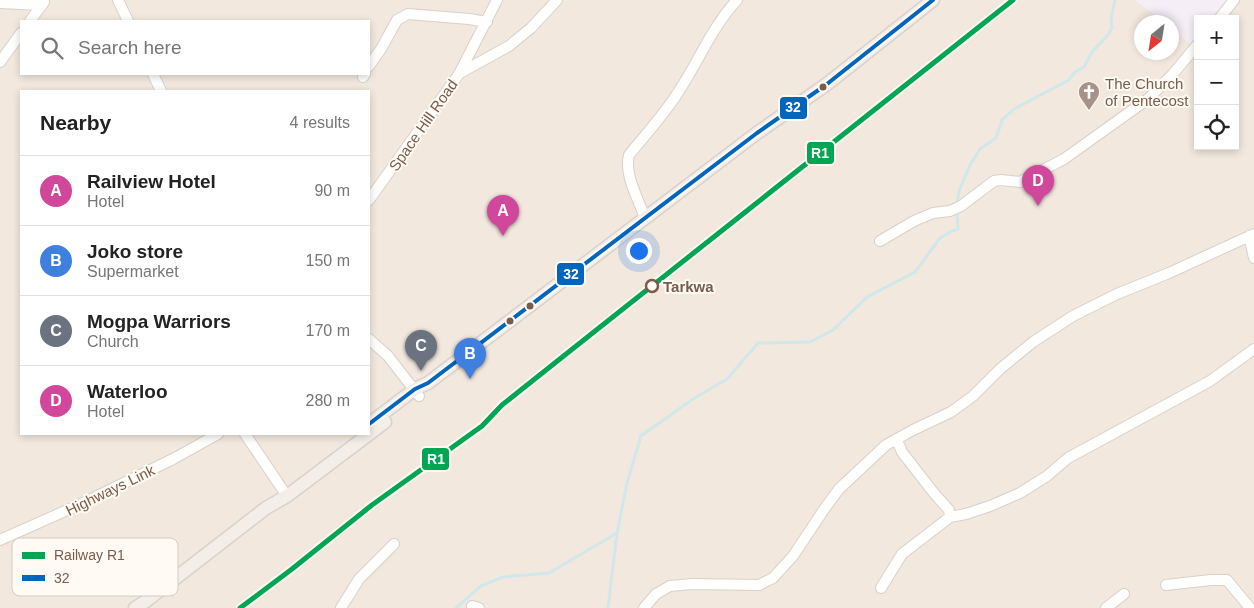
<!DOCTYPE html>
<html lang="en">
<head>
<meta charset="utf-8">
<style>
  :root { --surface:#fff; --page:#f2f2f2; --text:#222; --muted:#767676; --line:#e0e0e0; --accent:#5d544f }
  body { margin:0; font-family:Helvetica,sans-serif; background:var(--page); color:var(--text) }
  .controls { position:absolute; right:15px; top:15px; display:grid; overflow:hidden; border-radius:0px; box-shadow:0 2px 8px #0003 }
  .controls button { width:45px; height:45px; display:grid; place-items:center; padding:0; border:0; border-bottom:1px solid var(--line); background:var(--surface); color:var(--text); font:25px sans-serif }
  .compass { position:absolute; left:1134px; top:15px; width:45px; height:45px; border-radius:50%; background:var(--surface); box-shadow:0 2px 8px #0003; rotate:210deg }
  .you { position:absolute; left:638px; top:250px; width:18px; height:18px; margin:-12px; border:4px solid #fff; border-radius:50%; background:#1a73e8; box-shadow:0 0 0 8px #1a73e833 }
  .badge { display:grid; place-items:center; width:32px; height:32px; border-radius:50%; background:var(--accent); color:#fff; font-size:16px; font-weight:700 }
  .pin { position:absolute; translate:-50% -41px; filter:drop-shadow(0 1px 2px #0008) }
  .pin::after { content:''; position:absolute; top:26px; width:18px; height:15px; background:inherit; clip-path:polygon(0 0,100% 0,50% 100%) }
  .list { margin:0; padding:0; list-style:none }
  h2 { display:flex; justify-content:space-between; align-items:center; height:65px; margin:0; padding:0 20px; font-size:21px }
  h2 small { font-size:16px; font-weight:400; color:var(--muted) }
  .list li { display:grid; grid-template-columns:32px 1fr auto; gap:15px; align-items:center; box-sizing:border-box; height:70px; padding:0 20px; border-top:1px solid var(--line) }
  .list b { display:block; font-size:19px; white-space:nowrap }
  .list p { margin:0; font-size:16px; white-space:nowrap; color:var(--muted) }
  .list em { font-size:16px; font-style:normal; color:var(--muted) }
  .icon { flex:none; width:28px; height:28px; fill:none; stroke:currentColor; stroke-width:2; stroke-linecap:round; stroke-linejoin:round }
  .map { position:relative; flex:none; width:1254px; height:608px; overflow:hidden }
  .search { position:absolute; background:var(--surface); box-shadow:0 2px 8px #0003; left:20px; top:20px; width:350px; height:55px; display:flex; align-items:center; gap:12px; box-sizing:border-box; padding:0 18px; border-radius:0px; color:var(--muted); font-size:19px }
  .panel { position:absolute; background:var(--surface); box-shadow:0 2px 8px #0003; left:20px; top:90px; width:350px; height:345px; border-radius:0px }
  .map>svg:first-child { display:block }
</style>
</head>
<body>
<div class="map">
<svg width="1254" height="608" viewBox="0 0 1254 608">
  <rect width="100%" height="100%" fill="#f9f5f0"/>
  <path fill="#f2e8de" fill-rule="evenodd" d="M0 0H1254V608H0ZM1198 19H1235V146H1198ZM21 21H369V74H21ZM1142 22H1172V52H1142ZM21 91H369V434H21Z"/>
  <path fill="#f6eef6" d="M1135 0H1230L1216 19H1198V42L1194 47 1172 29V22H1164Z"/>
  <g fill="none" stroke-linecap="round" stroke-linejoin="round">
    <path stroke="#d0e8ea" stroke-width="3" d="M957 204 959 191 970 165 980 149 996 138 1002 120 1014 109 1069 80 1075 72 1084 67 1092 52 1108 35 1112 28 1111 18 1115 0
      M456 608 481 586 503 577 549 573 617 533
      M608 608 617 533 627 483 641 436 693 399 727 379 758 343 810 342 833 330 867 297 915 272 940 238 950 232 958 229 957 211"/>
    <g stroke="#d7d1cb" stroke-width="12">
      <path id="minor" d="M118 0 128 21
        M0 3 41 5
        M1219 19 1234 0
        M30 21 44 2
        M0 62 21 33
        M369 66 381 49 397 20 408 14 469 19 487 22
        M460 73 509 46 531 28 557 0
        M153 74 161 91
        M363 77 365 74
        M369 200 459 74 497 0
        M645 218C638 198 624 175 629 155 645 135 663 116 677 94 698 63 711 28 737 0
        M1249 236 1254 258
        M880 241 914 221 933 213 950 211 961 206 994 181 1001 180 1020 182 1064 159 1148 99 1172 75 1198 44
        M369 339 388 356 419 396
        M245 434 287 496
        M950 517 966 514 990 506 1020 493 1047 476 1068 458 1210 381 1254 349
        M0 540 81 504 173 459 218 434
        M1166 585 1211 580H1227L1250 608
        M881 588 902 554 950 517 949 510 933 492 902 452 897 440
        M472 606 479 608
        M341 608 359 579 394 544
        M644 608 656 594 670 586 692 584 759 585 773 578 793 556 825 508 839 489 886 445 913 430 951 412 973 396 1000 369 1033 342 1073 316 1117 294 1169 273 1254 234
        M1106 608 1124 594"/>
    </g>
    <g stroke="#dad1cc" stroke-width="15">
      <path id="major" d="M369 424 415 389 428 383 757 133 827 84 933 0
        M135 608 146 601 266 508 287 496 385 422"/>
    </g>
    <use href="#minor" stroke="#fefefd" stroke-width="10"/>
    <use href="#major" stroke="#f3eee8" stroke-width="12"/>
    <g stroke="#fffaf3" stroke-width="8">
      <path id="bus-1" d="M369 424 415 389 428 383 757 133 827 84 933 0"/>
    </g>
    <use href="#bus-1" stroke="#0065bd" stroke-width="4"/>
    <g stroke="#fffaf3" stroke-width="9">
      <path id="rail-1" d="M240 608 292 569 372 505 482 426 502 405 585 339 1013 0"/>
    </g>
    <use href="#rail-1" stroke="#00a651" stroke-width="5"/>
  </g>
  <defs>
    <g id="church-pin" transform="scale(1.125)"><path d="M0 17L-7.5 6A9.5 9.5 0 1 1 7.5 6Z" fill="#a69286" stroke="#fffaf3"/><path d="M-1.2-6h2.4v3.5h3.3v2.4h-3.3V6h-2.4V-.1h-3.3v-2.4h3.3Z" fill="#fff"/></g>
  </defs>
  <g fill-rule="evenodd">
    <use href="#church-pin" x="1089" y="92"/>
  </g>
  <g fill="#7a5c4d" stroke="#fffaf3" stroke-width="2">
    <circle cx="823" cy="87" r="4.5"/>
    <circle cx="530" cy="306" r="4.5"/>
    <circle cx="510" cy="321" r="4.5"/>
  </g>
  <circle fill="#fffaf3" stroke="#7a5c4d" stroke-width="2.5" cx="652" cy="286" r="6"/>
  <g text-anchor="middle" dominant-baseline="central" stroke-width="4" stroke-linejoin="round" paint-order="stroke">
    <g font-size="15" fill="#7a5c4d" stroke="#fffaf3" text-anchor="start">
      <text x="1105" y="83">The Church<tspan x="1105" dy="17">of Pentecost</tspan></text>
    </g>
    <g font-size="15" fill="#7a5c4d" stroke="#fffaf3">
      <text transform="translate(423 125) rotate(-55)">Space Hill Road</text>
      <text transform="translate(110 490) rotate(-26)">Highways Link</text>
    </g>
    <g font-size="15" font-weight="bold" fill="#7a5c4d" stroke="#fffaf3" text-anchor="start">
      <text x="663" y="286">Tarkwa</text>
    </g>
  </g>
  <rect x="12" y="538" width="166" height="58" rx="8" fill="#fffaf3" stroke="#d7cbc1" stroke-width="1"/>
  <rect x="22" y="552" width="23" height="7" fill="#00a651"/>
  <rect x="22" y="575" width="23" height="6" fill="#0065bd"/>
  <g font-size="14" fill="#7a5c4d">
    <text x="54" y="560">Railway R1</text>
    <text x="54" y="583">32</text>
  </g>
  <g stroke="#fffaf3" stroke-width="2">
    <rect x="779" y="96" width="29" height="24" rx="5" fill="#0065bd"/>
    <rect x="806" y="141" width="29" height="24" rx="5" fill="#00a651"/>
    <rect x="556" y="262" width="29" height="24" rx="5" fill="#0065bd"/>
    <rect x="421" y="447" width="29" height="24" rx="5" fill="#00a651"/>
  </g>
  <g font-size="14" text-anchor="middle" font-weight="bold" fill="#fff">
    <text x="793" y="112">32</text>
    <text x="820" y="158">R1</text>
    <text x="571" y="279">32</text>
    <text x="436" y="464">R1</text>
  </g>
</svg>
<div class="controls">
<button>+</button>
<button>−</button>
<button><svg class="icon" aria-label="locate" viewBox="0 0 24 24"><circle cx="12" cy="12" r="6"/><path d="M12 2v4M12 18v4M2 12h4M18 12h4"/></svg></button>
</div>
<svg class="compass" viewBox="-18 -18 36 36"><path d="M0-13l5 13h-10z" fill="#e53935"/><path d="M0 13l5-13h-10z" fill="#767676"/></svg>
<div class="you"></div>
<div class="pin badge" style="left:503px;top:236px;background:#d1479c">A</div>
<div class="pin badge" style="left:470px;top:379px;background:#3f7fe0">B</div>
<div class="pin badge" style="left:421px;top:371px;background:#6b7280">C</div>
<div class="pin badge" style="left:1038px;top:206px;background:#d1479c">D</div>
<div class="search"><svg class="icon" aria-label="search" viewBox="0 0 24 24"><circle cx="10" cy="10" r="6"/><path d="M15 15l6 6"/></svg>Search here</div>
<section class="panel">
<h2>Nearby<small>4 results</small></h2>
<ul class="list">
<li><span class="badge" style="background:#d1479c">A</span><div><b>Railview Hotel</b><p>Hotel</p></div><em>90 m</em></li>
<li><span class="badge" style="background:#3f7fe0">B</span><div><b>Joko store</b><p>Supermarket</p></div><em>150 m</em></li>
<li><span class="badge" style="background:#6b7280">C</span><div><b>Mogpa Warriors</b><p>Church</p></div><em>170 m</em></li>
<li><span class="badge" style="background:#d1479c">D</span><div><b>Waterloo</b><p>Hotel</p></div><em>280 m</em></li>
</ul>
</section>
</div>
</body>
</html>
